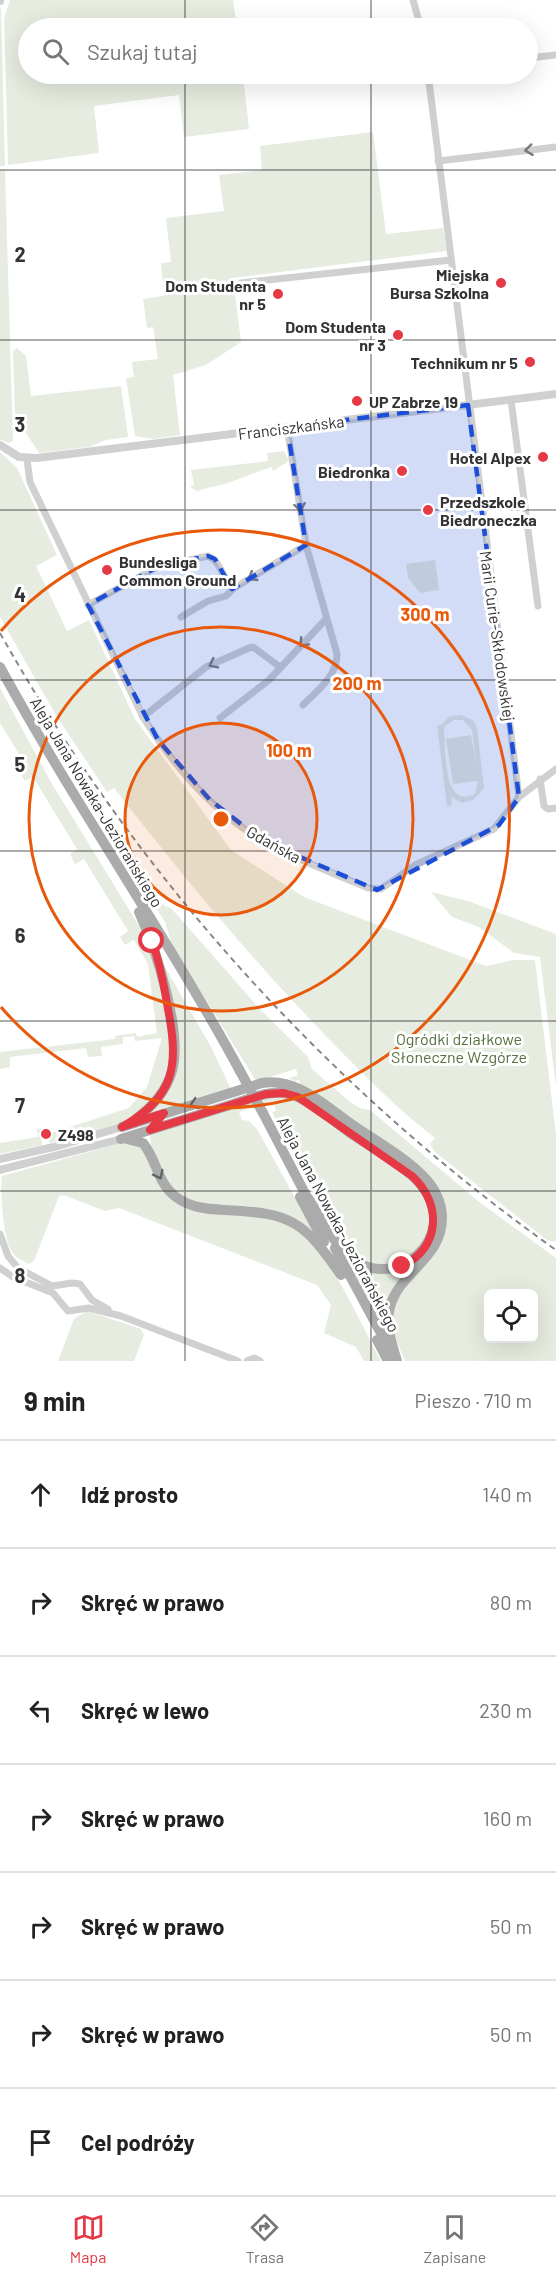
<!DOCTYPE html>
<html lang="pl">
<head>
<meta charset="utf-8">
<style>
  :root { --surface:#fff; --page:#f6f6f6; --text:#222; --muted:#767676; --line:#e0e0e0; --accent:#e63946 }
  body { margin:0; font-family:Barlow,sans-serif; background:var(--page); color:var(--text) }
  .controls { position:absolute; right:18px; bottom:18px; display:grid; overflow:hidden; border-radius:9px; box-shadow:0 6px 24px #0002 }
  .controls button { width:54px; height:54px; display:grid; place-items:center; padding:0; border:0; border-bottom:2px solid var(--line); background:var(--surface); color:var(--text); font:30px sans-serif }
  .stop { position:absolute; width:18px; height:18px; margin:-14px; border:4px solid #e63946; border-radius:50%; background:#fff }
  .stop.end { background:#e63946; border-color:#fff; box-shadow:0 2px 6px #0008 }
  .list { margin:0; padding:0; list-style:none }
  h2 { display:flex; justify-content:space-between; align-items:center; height:78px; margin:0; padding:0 24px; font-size:26px }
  h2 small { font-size:20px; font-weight:400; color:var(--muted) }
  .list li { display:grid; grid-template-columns:39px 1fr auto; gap:18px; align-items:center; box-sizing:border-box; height:108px; padding:0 24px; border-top:2px solid var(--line) }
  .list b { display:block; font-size:22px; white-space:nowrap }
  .list em { font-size:20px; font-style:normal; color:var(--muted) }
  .icon { flex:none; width:33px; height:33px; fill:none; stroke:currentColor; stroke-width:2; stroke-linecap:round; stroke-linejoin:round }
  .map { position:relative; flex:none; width:556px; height:1361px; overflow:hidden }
  .search { position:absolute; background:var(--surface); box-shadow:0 6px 24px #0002; left:18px; right:18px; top:18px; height:66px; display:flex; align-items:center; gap:15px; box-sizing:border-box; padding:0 21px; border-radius:33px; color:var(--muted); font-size:22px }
  .sheet { height:834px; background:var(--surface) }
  nav { display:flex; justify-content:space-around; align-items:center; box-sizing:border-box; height:84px; border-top:2px solid var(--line); background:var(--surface); font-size:16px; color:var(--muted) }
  nav a { display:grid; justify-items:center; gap:3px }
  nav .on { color:var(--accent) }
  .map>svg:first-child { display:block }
</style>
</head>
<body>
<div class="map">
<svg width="556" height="1361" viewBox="0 0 556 1361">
  <rect width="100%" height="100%" fill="#fff"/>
  <path fill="#e6ecdf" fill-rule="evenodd" d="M10 0H233L237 28H28V74H243L249 129 184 137 179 95 94 106 99 153 8 165 4 19Z
    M1 6 5 166H0V9Z
    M373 132 386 234 443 228 447 251 233 278 241 342 206 365 173 375 180 435 153 439 135 436 126 378 134 377 132 362 158 359 153 327 147 328 143 299 164 296 161 263 171 262 166 218 224 211 219 175 262 170 260 146Z
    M5 170 13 441 8 443 0 439V171Z
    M17 348 26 356 31 396 121 386 128 437 106 440 89 447 39 453 15 416 13 351Z
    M284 451 289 461 273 471 271 467 225 484 199 490V492L190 487 194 485 191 470 268 461 267 453Z
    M0 452 17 468 57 555 36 566 67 631 89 620 135 719 231 850 304 897 486 966 513 960H535L556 1135V1242L547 1240 435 1152 430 1144 435 1138C396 1108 363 1074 328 1038 251 959 182 875 114 788L107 792 57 717 0 617Z
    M435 560 439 590 420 593 408 578 406 564Z
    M0 688 52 784 149 942C164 981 184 1060 157 1097 134 1127 84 1134 50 1143L44 1131 41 1132 42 1145 0 1154V1143L38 1137 37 1129 49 1127 51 1133 129 1108 147 1087 162 1038 135 1041 134 1036 123 1037V1044L101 1047 102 1056 88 1057 86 1048 10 1057V1067L0 1069V1052L115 1039V1036L136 1033 137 1037 157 1033 148 964 134 940 125 945 120 937 128 931 84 859 75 864 70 854 77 849 33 777 25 781 20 773 27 767 0 723Z
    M461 715 474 721 477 728 484 788 473 800 462 803 451 797 452 805 447 806 437 725H441L450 716ZM454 720H463L472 730 477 767 471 735 446 739 453 784 478 781 475 794C443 810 446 752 444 732V727Z
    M431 892 471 902 556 934V1087L540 957 514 953 479 927 452 917Z
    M150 899 171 908 259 1008 308 1057 312 1069 350 1102 360 1108 370 1110 478 1201 556 1258V1361H405L392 1330 394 1304 414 1277 439 1194 301 1086 299 1080 294 1081 289 1078 298 1075 296 1069 256 1081 172 945 165 922ZM488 1294H534V1338H488Z
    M165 967 211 1047 231 1089 147 1115 173 1077Z
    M294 1089 415 1173C427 1183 436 1195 438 1212 443 1251 406 1268 390 1299 385 1309 385 1320 385 1331L347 1260C356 1264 365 1271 376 1272 435 1279 455 1212 414 1174Z
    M273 1096 297 1100 411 1178 428 1201 429 1230 411 1258C401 1260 385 1268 375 1266 336 1258 291 1148 272 1112L276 1111 273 1101 239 1112 242 1120 249 1121 257 1129 314 1232 296 1219 207 1206 182 1197 167 1184 151 1146 150 1135Z
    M121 1143H138L175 1201C219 1208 269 1209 307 1235 325 1247 368 1337 381 1361H364L356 1347 324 1333 331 1305 317 1285 119 1208 105 1211 64 1195 59 1196 34 1261 29 1264C22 1261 14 1257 11 1250 3 1236 0 1190 2 1176Z
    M87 1311 141 1329 144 1335 134 1361H58L74 1319Z"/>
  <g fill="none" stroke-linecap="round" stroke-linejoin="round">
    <path stroke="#d0d0d0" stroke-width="7" d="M413 0 421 28
      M528 58 556 55
      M428 74 519 797
      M438 161 556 147
      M241 283 451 260
      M511 400 538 606
      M287 427 306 545 337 654C337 676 318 690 303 705
      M27 459 30 482 143 717C173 765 213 812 263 841 297 860 333 873 368 888L381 889 415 865 494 829 519 797 556 769
      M88 605 157 567 208 556C222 562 222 580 234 588
      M181 617 208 601 226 596 234 588 306 545
      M143 717 206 667 249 648 253 647 280 667
      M220 718 269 680 326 619
      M540 779 544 806 548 809 556 808
      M0 1234 8 1256 18 1268 52 1286 72 1283 80 1284 92 1300 108 1309
      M0 1268 13 1277 53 1293 68 1311 89 1308 121 1316 238 1361
      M247 1361 254 1358 260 1361"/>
    <path stroke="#d0d0d0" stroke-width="8" d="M0 1V0
      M0 445 19 457 37 458 556 394
      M0 1159 58 1146 122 1127
      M0 1170 121 1139"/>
    <path stroke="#ababab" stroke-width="10" d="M0 667C75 805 165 933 240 1071
      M263 1113 310 1203
      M137 1118C153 1106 166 1092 172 1071 183 1032 156 949 139 912
      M122 1127 262 1083C296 1077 324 1105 350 1123 374 1140 404 1156 424 1177 435 1188 442 1203 442 1218 442 1259 399 1272 390 1307 385 1326 392 1344 397 1361
      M121 1139C157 1128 194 1116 230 1105 247 1100 265 1091 283 1093 306 1095 330 1119 349 1132 373 1149 408 1166 425 1190 457 1236 399 1291 354 1260 334 1246 321 1217 308 1198
      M127 1139 143 1143C157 1160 157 1183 176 1197 191 1208 207 1209 224 1210 291 1213 303 1220 341 1275
      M300 1197 324 1242
      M335 1248 389 1348
      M377 1340 388 1361"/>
    <path stroke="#888" stroke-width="2" stroke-dasharray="6 4.5" stroke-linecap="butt" d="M0 633C137 877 328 1088 556 1250"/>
    <path stroke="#ababab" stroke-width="10" d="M240 1071 263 1113"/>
  </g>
  <defs><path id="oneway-chevron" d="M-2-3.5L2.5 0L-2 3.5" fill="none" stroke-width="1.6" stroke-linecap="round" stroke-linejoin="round" transform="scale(1.5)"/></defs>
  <g stroke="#7a7a7a">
    <use href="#oneway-chevron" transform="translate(529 150) rotate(173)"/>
    <use href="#oneway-chevron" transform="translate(300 507) rotate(80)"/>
    <use href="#oneway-chevron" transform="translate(252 577) rotate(149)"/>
    <use href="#oneway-chevron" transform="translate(303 643) rotate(133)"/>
    <use href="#oneway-chevron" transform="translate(213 664) rotate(154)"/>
  </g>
  <g stroke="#636363">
    <use href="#oneway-chevron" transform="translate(194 1104) rotate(163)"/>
    <use href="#oneway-chevron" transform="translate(159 1175) rotate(63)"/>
  </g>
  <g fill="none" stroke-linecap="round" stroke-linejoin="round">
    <path stroke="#e63946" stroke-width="8" d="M152 941C160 963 164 985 168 1009 179 1066 175 1097 122 1127L164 1113 150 1130 266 1094 284 1093 298 1097 412 1176C442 1203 441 1248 402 1266"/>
  </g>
  <path fill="#1d4ed8" fill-opacity="0.2" stroke="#1d4ed8" stroke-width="4.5" stroke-dasharray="12 8" stroke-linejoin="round" d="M468 405 519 797 499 825 377 890 263 841 210 800 158 740 88 605 157 567 208 556 215 559 232 589 306 545 287 427Z"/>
  <path fill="none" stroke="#333" stroke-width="1.5" stroke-opacity="0.55" d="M185 0V28M371 0V28M185 74V1361M371 74V1361M0 170H556M0 340H556M0 510H556M0 680H556M0 851H556M0 1021H556M0 1191H556"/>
  <circle cx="221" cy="819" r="96" fill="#e8590c" fill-opacity=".12"/>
  <g fill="none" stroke="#e8590c" stroke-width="3">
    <circle cx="221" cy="819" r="96"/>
    <circle cx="221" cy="819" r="192"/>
    <path d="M1 631A289 289 0 1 1 1 1007"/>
  </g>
  <g fill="#e63946" stroke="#fff" stroke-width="2">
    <circle cx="501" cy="283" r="6"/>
    <circle cx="278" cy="294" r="6"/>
    <circle cx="398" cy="335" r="6"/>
    <circle cx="530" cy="362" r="6"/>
    <circle cx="357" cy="401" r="6"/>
    <circle cx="543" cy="457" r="6"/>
    <circle cx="402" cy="471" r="6"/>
    <circle cx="428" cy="510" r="6"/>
    <circle cx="107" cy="570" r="6"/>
    <circle cx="46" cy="1134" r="6"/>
  </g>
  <g text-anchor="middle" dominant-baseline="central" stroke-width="6" stroke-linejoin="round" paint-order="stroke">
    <g font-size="16" font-weight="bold" fill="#333" stroke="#fff" text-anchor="end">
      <text x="489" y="274">Miejska<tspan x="489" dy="18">Bursa Szkolna</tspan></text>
      <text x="266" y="285">Dom Studenta<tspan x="266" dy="18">nr 5</tspan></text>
      <text x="386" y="326">Dom Studenta<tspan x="386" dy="18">nr 3</tspan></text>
      <text x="518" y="362">Technikum nr 5</text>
      <text x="369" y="401" text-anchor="start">UP Zabrze 19</text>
      <text x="531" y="457">Hotel Alpex</text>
      <text x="390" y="471">Biedronka</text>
      <text x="440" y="501" text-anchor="start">Przedszkole<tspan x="440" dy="18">Biedroneczka</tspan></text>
      <text x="119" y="561" text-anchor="start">Bundesliga<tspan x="119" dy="18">Common Ground</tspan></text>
      <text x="58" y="1134" text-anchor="start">Z498</text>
    </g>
    <g font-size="16" fill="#333" stroke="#fff">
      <text transform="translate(291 427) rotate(-7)">Franciszkańska</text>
      <text transform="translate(498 636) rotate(82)">Marii Curie-Skłodowskiej</text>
      <text transform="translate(97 802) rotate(59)">Aleja Jana Nowaka-Jeziorańskiego</text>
      <text transform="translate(274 844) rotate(29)">Gdańska</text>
      <text transform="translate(339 1224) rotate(62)">Aleja Jana Nowaka-Jeziorańskiego</text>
    </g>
    <g font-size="16" fill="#56703f" stroke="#fff">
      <text x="459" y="1038">Ogródki działkowe<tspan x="459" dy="18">Słoneczne Wzgórze</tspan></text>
    </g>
  </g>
  <g font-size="20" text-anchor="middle" font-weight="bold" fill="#333" stroke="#fff" stroke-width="6" stroke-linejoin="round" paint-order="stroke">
    <text x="20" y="262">2</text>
    <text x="20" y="432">3</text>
    <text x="20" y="602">4</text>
    <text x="20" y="772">5</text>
    <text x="20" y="943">6</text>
    <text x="20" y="1113">7</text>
    <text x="20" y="1283">8</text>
  </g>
  <circle cx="221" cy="819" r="9" fill="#e8590c" stroke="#fff" stroke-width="3"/>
  <g font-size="18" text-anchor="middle" font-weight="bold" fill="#e8590c" stroke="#fff" stroke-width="6" stroke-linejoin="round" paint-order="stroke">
    <text x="425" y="621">300 m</text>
    <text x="357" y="690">200 m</text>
    <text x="289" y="757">100 m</text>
  </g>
</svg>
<div class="controls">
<button><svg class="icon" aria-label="locate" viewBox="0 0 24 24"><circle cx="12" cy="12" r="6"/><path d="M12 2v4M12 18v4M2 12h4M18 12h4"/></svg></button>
</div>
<div class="stop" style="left:152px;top:941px"></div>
<div class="stop end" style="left:402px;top:1266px"></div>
<div class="search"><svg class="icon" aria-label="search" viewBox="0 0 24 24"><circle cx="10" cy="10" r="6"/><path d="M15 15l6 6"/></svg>Szukaj tutaj</div>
</div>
<section class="sheet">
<h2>9 min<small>Pieszo · 710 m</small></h2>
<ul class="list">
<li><svg class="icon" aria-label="ahead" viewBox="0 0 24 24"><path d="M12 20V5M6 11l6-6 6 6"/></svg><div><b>Idź prosto</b></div><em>140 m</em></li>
<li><svg class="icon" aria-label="right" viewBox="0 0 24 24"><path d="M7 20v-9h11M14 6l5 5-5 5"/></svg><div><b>Skręć w prawo</b></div><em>80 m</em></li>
<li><svg class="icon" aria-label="left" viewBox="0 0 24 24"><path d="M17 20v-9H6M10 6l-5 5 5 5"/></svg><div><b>Skręć w lewo</b></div><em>230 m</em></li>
<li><svg class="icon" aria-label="right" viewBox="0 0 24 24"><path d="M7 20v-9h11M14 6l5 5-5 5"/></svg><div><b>Skręć w prawo</b></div><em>160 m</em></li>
<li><svg class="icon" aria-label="right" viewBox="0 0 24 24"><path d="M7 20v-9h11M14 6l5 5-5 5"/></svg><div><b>Skręć w prawo</b></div><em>50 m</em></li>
<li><svg class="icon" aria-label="right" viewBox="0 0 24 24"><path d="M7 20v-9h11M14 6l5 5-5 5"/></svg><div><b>Skręć w prawo</b></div><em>50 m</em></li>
<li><svg class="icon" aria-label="arrive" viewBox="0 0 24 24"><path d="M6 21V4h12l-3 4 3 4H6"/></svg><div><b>Cel podróży</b></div></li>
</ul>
</section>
<nav>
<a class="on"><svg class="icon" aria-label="map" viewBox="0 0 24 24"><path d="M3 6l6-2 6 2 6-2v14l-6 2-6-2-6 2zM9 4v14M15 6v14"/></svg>Mapa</a>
<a><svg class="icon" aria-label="directions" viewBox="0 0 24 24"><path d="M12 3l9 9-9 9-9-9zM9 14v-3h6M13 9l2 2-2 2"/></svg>Trasa</a>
<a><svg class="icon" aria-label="saved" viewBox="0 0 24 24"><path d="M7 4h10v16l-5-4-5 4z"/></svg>Zapisane</a>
</nav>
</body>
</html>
